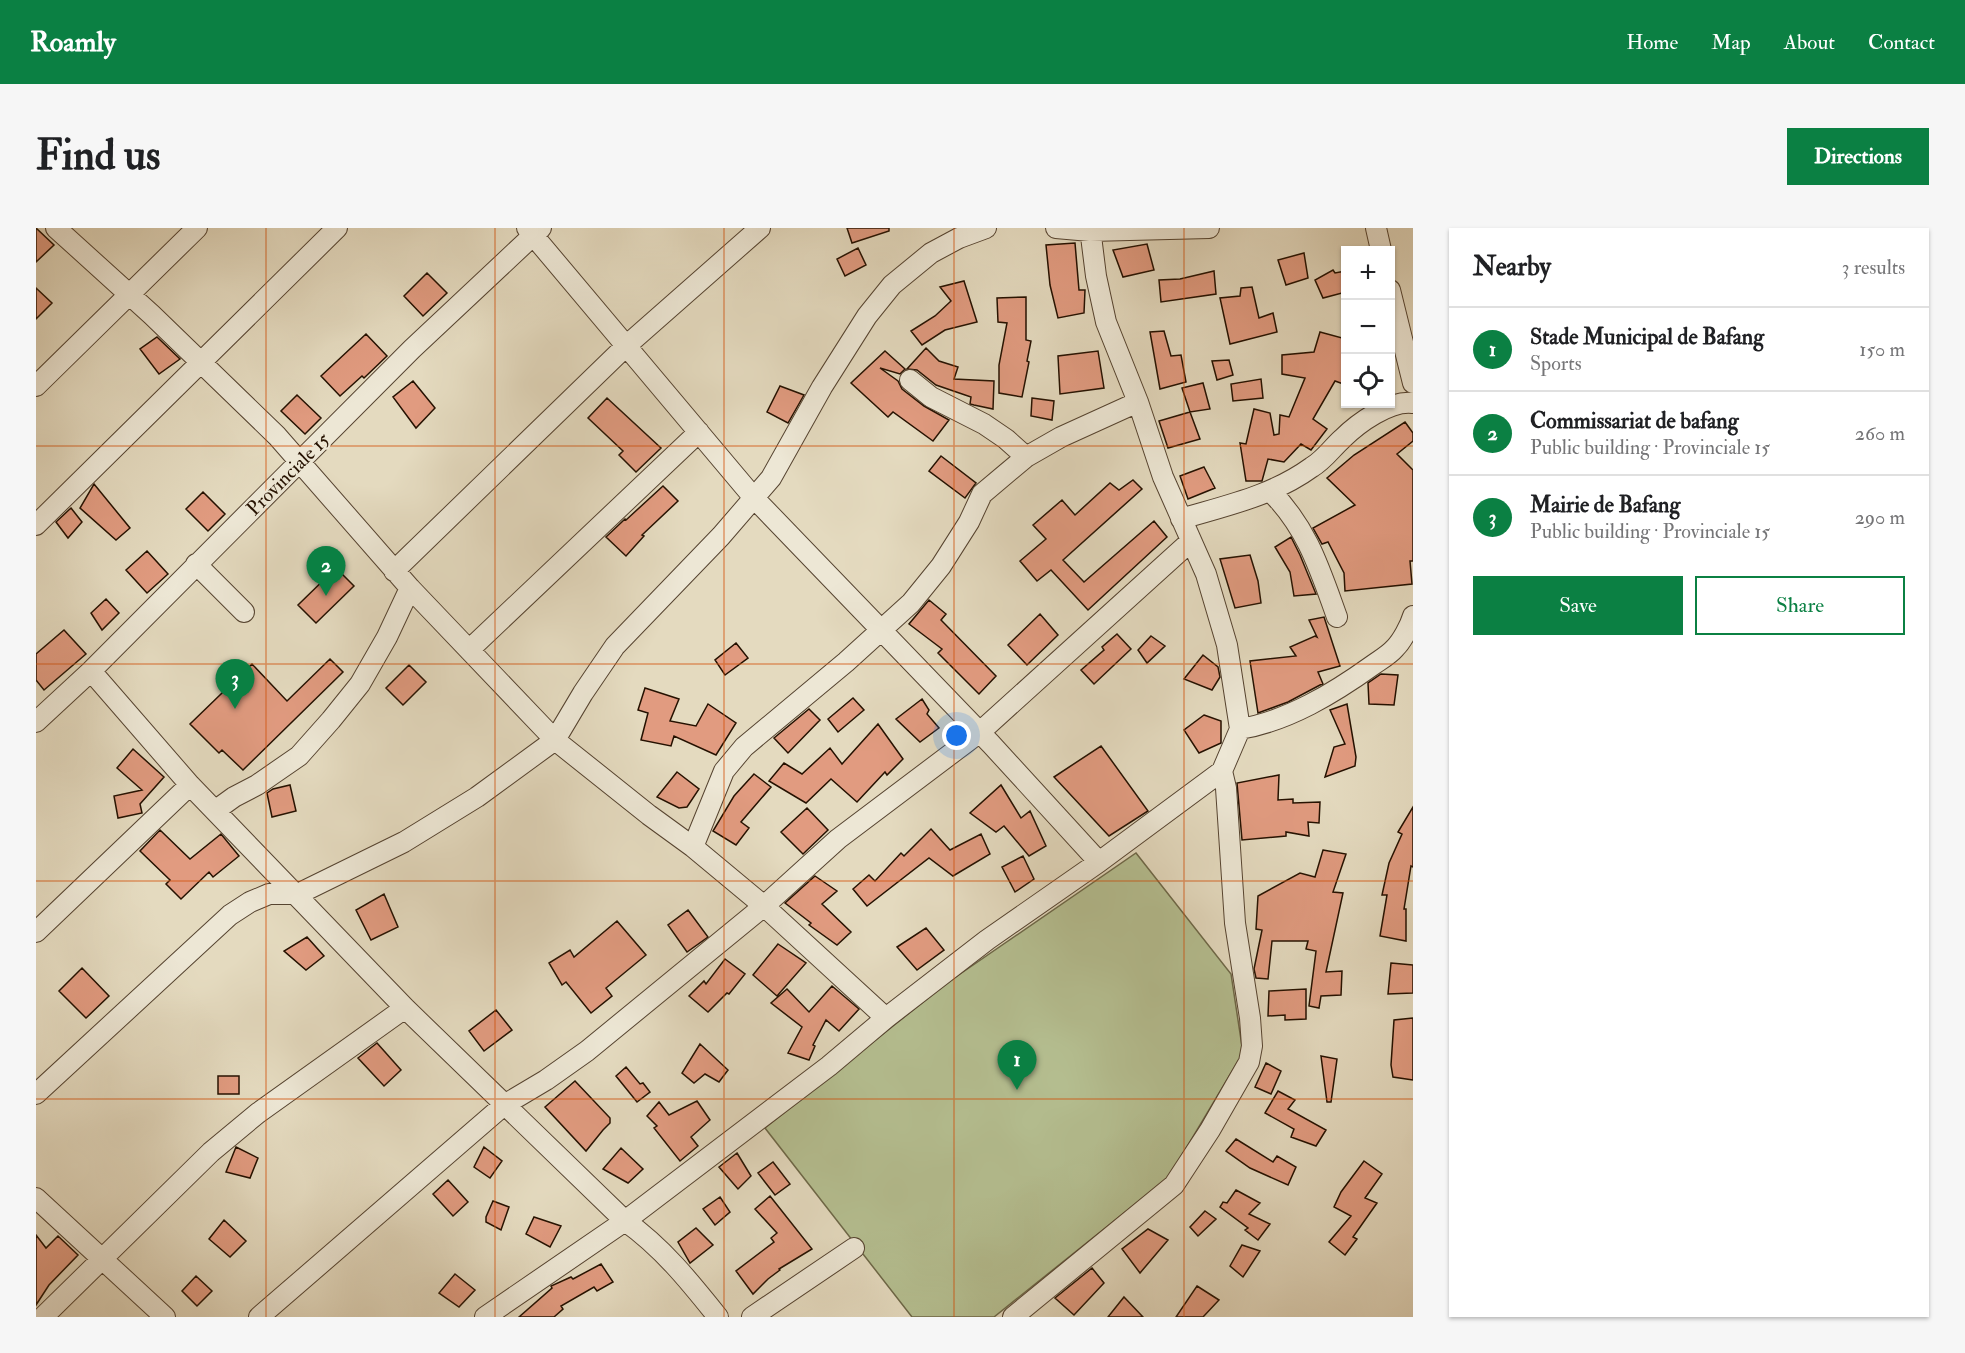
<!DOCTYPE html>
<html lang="en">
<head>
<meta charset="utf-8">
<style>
  :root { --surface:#fff; --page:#f6f6f6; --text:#202124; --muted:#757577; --line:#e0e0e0; --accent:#0b8043 }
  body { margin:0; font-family:"IM FELL Double Pica",serif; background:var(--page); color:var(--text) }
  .controls { position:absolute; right:18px; top:18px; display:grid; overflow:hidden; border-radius:0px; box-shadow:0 2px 4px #0004 }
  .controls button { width:54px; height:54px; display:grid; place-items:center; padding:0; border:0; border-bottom:2px solid var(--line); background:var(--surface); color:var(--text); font:30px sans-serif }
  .you { position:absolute; left:921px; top:508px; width:21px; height:21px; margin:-15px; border:4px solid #fff; border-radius:50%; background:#1a73e8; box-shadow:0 0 0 9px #1a73e833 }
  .badge { display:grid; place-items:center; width:39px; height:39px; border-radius:50%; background:var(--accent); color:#fff; font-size:20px; font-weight:700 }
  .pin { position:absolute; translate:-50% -50px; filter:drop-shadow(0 2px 3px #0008) }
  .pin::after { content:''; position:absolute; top:32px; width:21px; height:18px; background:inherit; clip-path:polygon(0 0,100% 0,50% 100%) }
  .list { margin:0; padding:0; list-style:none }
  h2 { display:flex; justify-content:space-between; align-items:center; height:78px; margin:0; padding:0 24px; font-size:26px }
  h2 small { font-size:20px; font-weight:400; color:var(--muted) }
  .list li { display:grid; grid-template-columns:39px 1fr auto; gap:18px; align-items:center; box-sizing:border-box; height:84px; padding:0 24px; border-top:2px solid var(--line) }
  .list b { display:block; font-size:22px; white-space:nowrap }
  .list p { margin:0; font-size:20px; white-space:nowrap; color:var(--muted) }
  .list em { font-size:20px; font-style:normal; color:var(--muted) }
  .actions { display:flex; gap:12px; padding:18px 24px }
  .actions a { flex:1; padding:14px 0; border:2px solid var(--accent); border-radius:0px; text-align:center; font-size:21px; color:var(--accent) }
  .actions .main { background:var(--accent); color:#fff }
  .icon { flex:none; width:33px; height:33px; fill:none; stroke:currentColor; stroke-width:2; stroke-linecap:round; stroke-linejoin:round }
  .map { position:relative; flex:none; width:1377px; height:1089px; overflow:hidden; border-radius:0px }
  header { display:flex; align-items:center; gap:36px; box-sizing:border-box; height:84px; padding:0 30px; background:var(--accent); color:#fff }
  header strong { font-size:28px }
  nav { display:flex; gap:33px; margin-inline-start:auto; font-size:21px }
  .intro { display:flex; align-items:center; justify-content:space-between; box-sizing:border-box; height:144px; padding:0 36px }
  h1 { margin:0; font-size:42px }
  .button { padding:15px 27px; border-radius:0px; background:var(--accent); color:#fff; font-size:21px; font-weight:700 }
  main { display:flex; gap:36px; padding:0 36px }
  aside { flex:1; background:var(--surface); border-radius:0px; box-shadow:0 2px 4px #0004 }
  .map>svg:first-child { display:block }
</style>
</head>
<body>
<header>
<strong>Roamly</strong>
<nav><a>Home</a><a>Map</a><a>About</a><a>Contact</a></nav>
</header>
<div class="intro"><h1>Find us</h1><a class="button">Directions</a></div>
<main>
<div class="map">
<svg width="1377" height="1089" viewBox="0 0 1377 1089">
  <rect width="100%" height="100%" fill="#e4dabf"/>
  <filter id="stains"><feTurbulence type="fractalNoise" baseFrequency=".00333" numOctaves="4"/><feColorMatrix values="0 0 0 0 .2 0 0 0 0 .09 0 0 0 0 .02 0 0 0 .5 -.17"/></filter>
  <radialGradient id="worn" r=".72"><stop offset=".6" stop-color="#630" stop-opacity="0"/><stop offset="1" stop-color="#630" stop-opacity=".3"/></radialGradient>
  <path fill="#b5bf91" stroke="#6d6848" stroke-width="1.5" d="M1100 625 1195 746 1207 825 1133 949 958 1089H876L729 900 911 755Z"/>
  <path fill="#e19b80" stroke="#251100" stroke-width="1.5" d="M0 0 18 17 0 34Z
    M811 0H853V3L816 15Z
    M1039 15 1043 62H1049L1048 85 1022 90 1014 57 1010 17Z
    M1111 16 1118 42 1087 49 1077 22Z
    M822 20 830 37 809 48 801 31Z
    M1268 25 1272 50 1250 57 1242 32Z
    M1297 42 1299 45 1310 43V64L1287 70 1279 52Z
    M1178 43 1180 66 1125 74 1123 52 1144 51Z
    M391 45 411 65 387 88 368 68Z
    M928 53 941 94 909 102 886 117 875 103 899 88 915 73 904 59Z
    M1216 59 1223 90 1237 85 1241 104 1194 116 1184 70 1204 68 1205 60Z
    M0 60 16 75 0 91Z
    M990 69V112L995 113 991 133 993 134 986 169 963 165V137L971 95 962 94 961 70Z
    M1128 103 1135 128 1145 127 1150 154 1124 161 1114 104Z
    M1284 104 1310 111V157L1299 153 1277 191 1291 201 1275 222 1265 216 1248 234 1232 231 1226 253H1210L1204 215 1210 216 1218 181 1234 185 1238 207 1243 206 1244 187 1253 189 1269 150 1246 146V127L1278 124Z
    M330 106 351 128 328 150 326 148 304 168 285 148Z
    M121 109 144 131 123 146 104 121Z
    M890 120 903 133 922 139 918 151 958 153 957 181 938 177 934 176 935 169 900 157 881 142 871 141Z
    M849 123 869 141 864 146 844 140 862 153 866 161 888 178 913 192 897 213 857 184 852 189 815 155Z
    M1062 123 1068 160 1024 166 1022 128Z
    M1193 132 1197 147 1181 152 1176 133Z
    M1225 151 1227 170 1197 173 1195 156Z
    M377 153 399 180 380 200 357 169Z
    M1167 155 1174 181 1154 184 1146 160Z
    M744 158 768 167 752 195 731 184Z
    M261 167 285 190 269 206 245 183Z
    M571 170 625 220 600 244 583 227 587 223 552 190Z
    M996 170 1018 173 1016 192 995 188Z
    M1154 184 1164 211 1132 220 1123 193Z
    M1369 194 1377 205V213L1361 226 1377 242V333H1374L1376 356 1309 363 1308 345 1292 314 1286 316 1277 300 1319 277 1291 250 1318 227Z
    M905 228 940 255 929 270 893 243Z
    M1168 239 1179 260 1152 271 1144 248Z
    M1097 252 1106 261 1027 332 1048 354 1118 293 1131 309 1052 382 1015 342 1001 353 984 333 1010 311 997 297 1026 272 1039 287 1074 255 1083 262Z
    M58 256 94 300 80 312 44 280Z
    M627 258 642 273 606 307 608 308 590 328 570 309 589 291 590 292Z
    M167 264 189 286 172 303 150 281Z
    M35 280 46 294 32 310 20 294Z
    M1255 309 1264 327 1280 366 1258 368 1254 344 1239 319Z
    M111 323 132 346 111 365 90 342Z
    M1214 327 1222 353 1225 375 1199 380 1184 331Z
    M300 340 318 358 280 395 262 377Z
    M70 371 83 385 66 402 55 385Z
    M893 372 910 386 905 392 960 448 943 466 902 425 906 421 873 396Z
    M1004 386 1022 407 991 437 972 417Z
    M1288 389 1304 438 1282 444 1287 456 1284 457 1252 474 1222 485 1214 433 1260 428 1254 419 1279 408 1281 409 1273 392Z
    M28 402 50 426 8 462 0 452V426Z
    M1081 406 1095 421 1058 456 1045 442 1068 422 1066 419Z
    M1115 408 1129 418 1111 435 1102 422Z
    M700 415 712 430 689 447 679 432Z
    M1167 427 1182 439 1184 449 1176 462 1148 451Z
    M294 431 307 444 207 542 186 522 183 525 154 496 216 436 251 473Z
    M373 437 390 454 367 477 350 460Z
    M1345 446 1362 447 1358 477 1333 476 1332 455Z
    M609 460 643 471 634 493 660 498 672 476 700 495 680 527 638 508 635 518 605 512 612 485 602 482Z
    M817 470 828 482 802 504 792 491Z
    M886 471 893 482 891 486 903 500 884 514 860 491Z
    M1311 476 1320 529 1319 538 1289 549 1298 519 1309 516 1294 482Z
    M773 481 784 492 752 525 738 510Z
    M1168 487 1185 493V515L1163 525 1148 502Z
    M842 496 867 531 851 547 849 544 821 574 795 551 770 575 733 553 748 535 766 546 794 520 806 536Z
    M1065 518 1112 583 1073 608 1018 549Z
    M97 521 128 549 104 576 106 585 82 590 78 568 106 562 81 540Z
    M641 544 663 561 651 579 643 580 621 569Z
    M718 546 735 559 705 594 713 600 700 617 677 603 698 568Z
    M1243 547 1242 572 1257 571V575L1284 574 1283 595 1272 594 1273 608 1250 604V608L1206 612 1201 555Z
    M254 557 260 583 236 589 231 565 237 561Z
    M965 557 985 590 994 583 1010 618 993 628 968 598 960 604 934 585Z
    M1377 579V639L1375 638 1368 681H1370V713L1344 708 1351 667H1346L1353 635 1366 606 1362 604Z
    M771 580 792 602 767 626 745 604Z
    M895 601 914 622 945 606 954 626 917 648 893 630 831 678 817 661 833 647 839 653 865 625 868 628Z
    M124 602 154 631 185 606 203 628 177 649 173 644 145 671 130 656 134 652 104 623Z
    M1287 622 1310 626 1297 664 1307 665 1290 744 1306 743 1305 767 1285 768 1283 780 1273 778 1280 723 1270 721 1272 713H1236L1232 751 1220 750 1218 741 1226 702 1220 701 1222 668 1264 645 1279 649Z
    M987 628 998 651 979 664 966 639Z
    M779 648 801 663 786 676 815 704 801 717 773 697 775 695 749 675Z
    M348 666 362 699 335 712 320 682Z
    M652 682 672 709 651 724 632 697Z
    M581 693 610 727 570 760 576 768 555 785 530 754 526 757 513 735 534 722 538 729Z
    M890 700 908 722 881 742 861 719Z
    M271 709 288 728 270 742 248 723Z
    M742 716 770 735 741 768 717 747Z
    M689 731 709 746 693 766 691 765 672 784 653 768 668 753 670 756Z
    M1355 735 1377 737V765L1352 766Z
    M46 740 73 768 50 790 23 763Z
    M796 758 823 781 803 803 790 792 777 817 779 818 773 832 752 825 766 799 735 775 751 761 773 784Z
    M1270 761V791L1249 792V787L1232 788 1233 763Z
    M460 782 476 802 448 823 433 803Z
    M1377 790V852L1357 849 1355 837 1358 792Z
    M341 815 365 842 348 858 322 830Z
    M664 816 692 842 683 854 669 846 658 855 646 845Z
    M1285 828 1301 831 1295 874H1291Z
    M1230 835 1245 843 1235 866 1219 859Z
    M590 839 604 856 607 855 614 864 601 874 580 848Z
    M182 848H203V866H182Z
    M539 853 574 890V895L567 902 550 923 509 879Z
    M1242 863 1259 872 1252 881 1290 902 1280 918 1255 909 1258 901 1229 885Z
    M661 873 674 892 655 909 662 918 644 933 618 900 621 898 611 888 623 874 633 887Z
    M1200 911 1237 934 1241 928 1260 939 1252 957 1214 940 1190 923Z
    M200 919 222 930 214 950 190 944Z
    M448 919 466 933 454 950 438 939Z
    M585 920 607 941 592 955 567 941Z
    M701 925 715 948 702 961 683 939Z
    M1328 933 1346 946 1329 970 1341 975 1317 1009 1321 1011 1309 1027 1293 1014 1315 988 1298 979 1305 964Z
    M737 934 754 956 739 967 722 945Z
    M412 952 432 974 417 988 397 966Z
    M1200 962 1224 975 1213 986 1234 996 1222 1012 1209 1002 1212 1000 1184 979 1187 974 1191 975Z
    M734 968 776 1021 743 1041 744 1042 732 1051 717 1066 700 1043 738 1014 735 1010 741 1005 719 981Z
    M684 969 694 984 679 997 667 981Z
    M457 973 473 979 465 1002 450 994V989Z
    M1169 983 1180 991 1162 1008 1154 999Z
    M498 989 525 998 514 1019 490 1006Z
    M188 992 210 1013 194 1029 173 1011Z
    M660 1000 677 1017 654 1035 642 1014Z
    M1112 1001 1132 1012 1104 1045 1086 1021Z
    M0 1007 10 1020 22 1008 42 1027 13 1057 0 1077Z
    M1206 1017 1224 1023 1207 1049 1194 1038Z
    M565 1036 577 1054 561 1063 558 1059 525 1078 527 1081 518 1089H483L516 1060 515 1058 535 1049 537 1051Z
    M1056 1040 1068 1055 1038 1087 1019 1070Z
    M419 1046 439 1062 423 1079 403 1065Z
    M160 1048 176 1063 161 1078 146 1063Z
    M1161 1058 1183 1072 1167 1089H1140Z
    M1088 1069 1107 1089H1072Z"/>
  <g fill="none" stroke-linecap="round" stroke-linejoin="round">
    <g stroke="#554330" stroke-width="22">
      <path id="minor" d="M20 0 116 87 241 208 374 360 519 512 613 587 657 619 728 678 850 790
        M491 0 718 270 955 516 1063 634
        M1020 0 1054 3 1173 0
        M1340 0 1345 22
        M1354 62 1377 155
        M874 152 895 169 948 196 970 211 990 229
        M0 158 161 0
        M1234 263C1271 299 1284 342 1301 389
        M1145 291C1192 277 1236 268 1276 239 1288 232 1296 220 1306 211 1322 195 1354 172 1377 175
        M0 297 301 0
        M160 336 208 384
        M358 343 590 118 724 0
        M433 422 663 204
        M55 443 154 557 369 780 589 993C626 1019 654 1054 682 1089
        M0 494 55 443 376 121 505 0
        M1204 501C1252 493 1298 465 1337 437 1344 432 1353 427 1359 420 1366 413 1374 398 1377 388
        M180 582 198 569 221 557 263 528 295 492 324 456 351 409 374 360
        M657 619 688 543 708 519 810 434 875 375 905 338 933 294 946 266 990 229 1025 209 1102 174
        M0 704 154 557
        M0 866 194 687 214 674 233 666H262L368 614 441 569 519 512 547 465 579 418 685 308 735 250 786 159 831 88 856 57 895 25 923 10 950 0
        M0 970 129 1089
        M7 1089 175 924 222 885 369 780
        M223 1089 468 877 510 852 551 823 728 678 802 611 944 504 1155 313
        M449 1089 589 993 793 838 850 790 951 712 1063 634 1186 543 1204 501 1191 417 1170 346 1127 249 1102 174 1070 94 1060 48 1054 0
        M716 1089 818 1020
        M977 1089 1138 957 1174 902 1213 834 1216 818 1214 790 1199 695 1190 560 1186 543"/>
    </g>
    <use href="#minor" stroke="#ede7d5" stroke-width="20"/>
  </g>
  <path fill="none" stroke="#d4520b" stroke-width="1.5" stroke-opacity="0.55" d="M230 0V1089M459 0V1089M688 0V1089M918 0V1089M1148 0V1089M0 218H1377M0 436H1377M0 653H1377M0 871H1377"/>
  <g text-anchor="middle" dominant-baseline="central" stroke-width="4.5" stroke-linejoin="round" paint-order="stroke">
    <g font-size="20" fill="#251100" stroke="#ede7d5">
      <text transform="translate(252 246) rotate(-45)">Provinciale 15</text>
    </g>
  </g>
  <rect width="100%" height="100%" filter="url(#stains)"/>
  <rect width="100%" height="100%" fill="url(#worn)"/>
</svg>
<div class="controls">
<button>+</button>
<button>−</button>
<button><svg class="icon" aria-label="locate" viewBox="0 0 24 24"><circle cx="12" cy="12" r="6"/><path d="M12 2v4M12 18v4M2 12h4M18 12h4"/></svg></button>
</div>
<div class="you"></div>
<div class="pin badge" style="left:981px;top:862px">1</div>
<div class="pin badge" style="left:290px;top:368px">2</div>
<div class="pin badge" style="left:199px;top:481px">3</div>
</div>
<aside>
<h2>Nearby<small>3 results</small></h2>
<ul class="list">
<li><span class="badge">1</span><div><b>Stade Municipal de Bafang</b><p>Sports</p></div><em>150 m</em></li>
<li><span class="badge">2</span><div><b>Commissariat de bafang</b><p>Public building · Provinciale 15</p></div><em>260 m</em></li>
<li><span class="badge">3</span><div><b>Mairie de Bafang</b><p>Public building · Provinciale 15</p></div><em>290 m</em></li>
</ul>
<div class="actions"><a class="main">Save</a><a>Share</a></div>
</aside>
</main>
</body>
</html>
